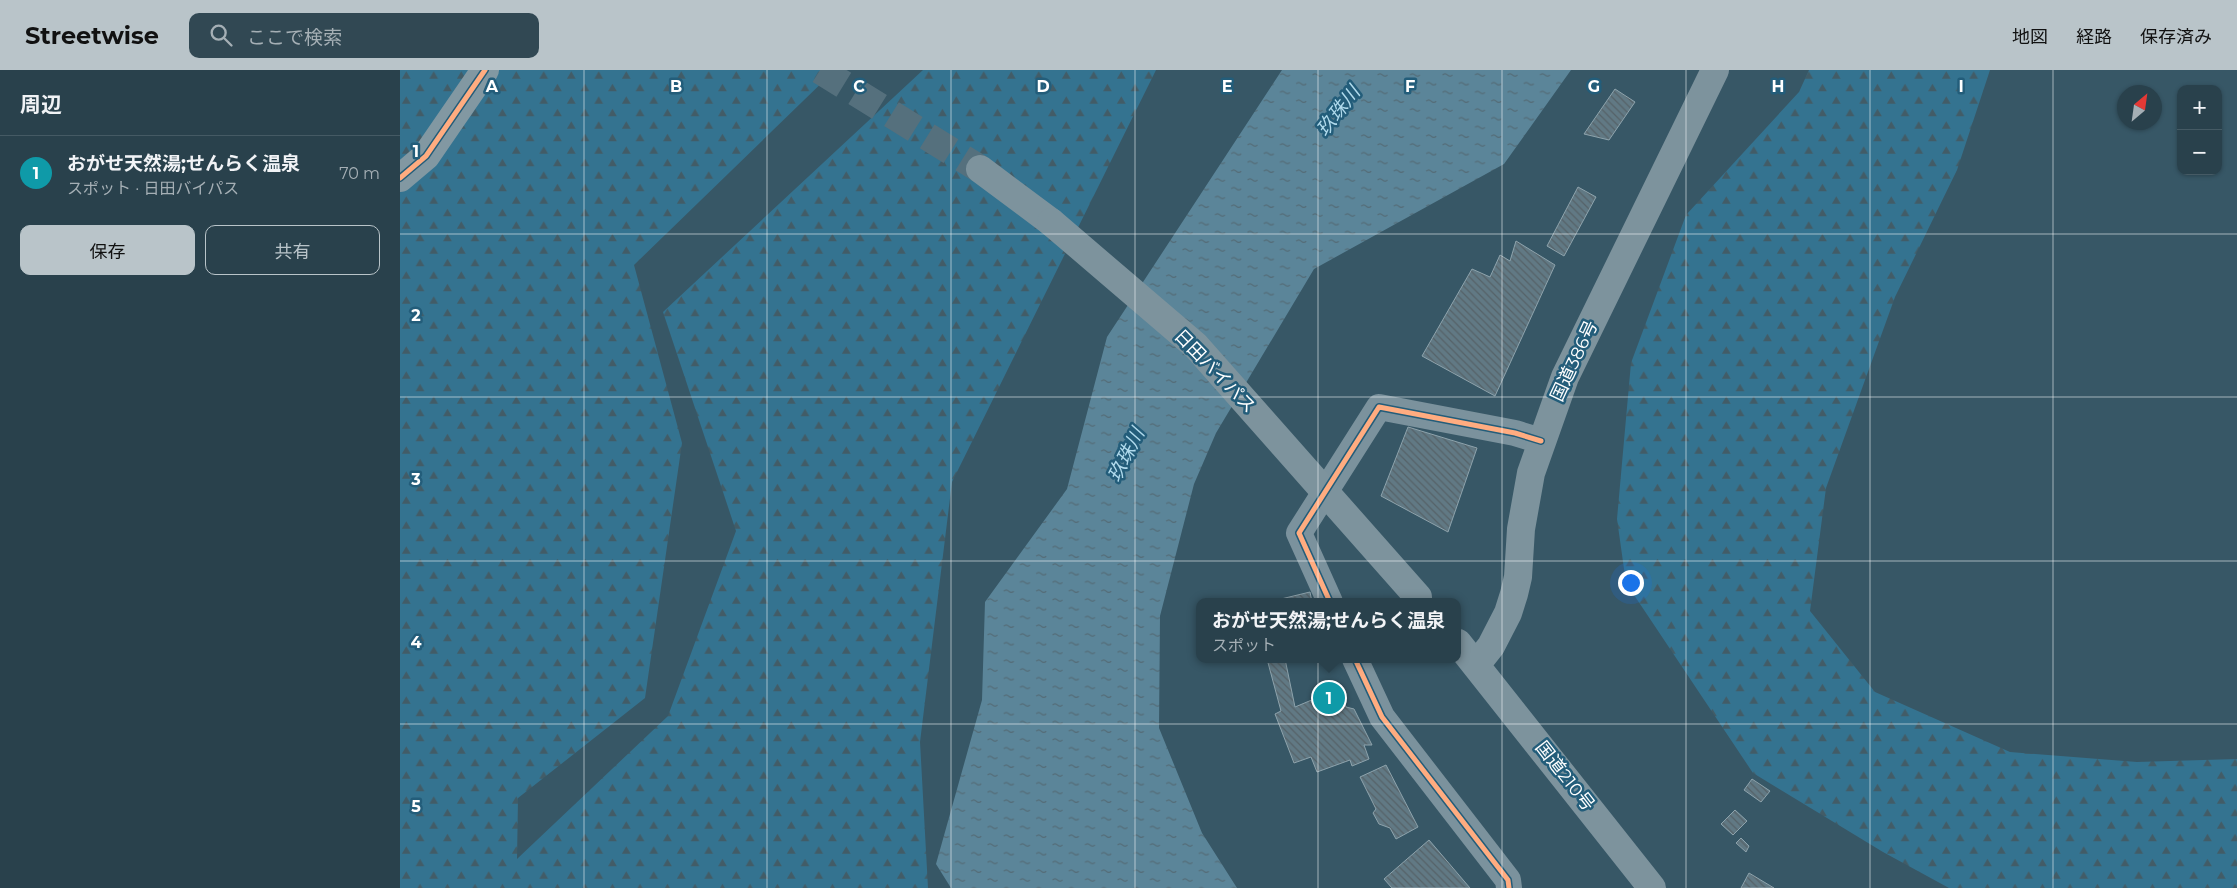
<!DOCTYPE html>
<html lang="ja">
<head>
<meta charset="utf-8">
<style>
  :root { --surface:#29414c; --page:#314853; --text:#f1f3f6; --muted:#a5afb5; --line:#455a64; --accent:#b9c4c9 }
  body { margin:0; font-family:Montserrat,"Noto Sans JP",sans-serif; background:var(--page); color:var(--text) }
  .controls { position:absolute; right:15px; top:15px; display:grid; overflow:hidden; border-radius:10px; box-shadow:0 1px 4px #0004 }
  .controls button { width:45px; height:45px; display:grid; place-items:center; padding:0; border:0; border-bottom:1px solid var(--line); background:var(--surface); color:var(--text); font:25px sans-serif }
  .compass { position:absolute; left:1717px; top:15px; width:45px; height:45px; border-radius:50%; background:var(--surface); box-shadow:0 1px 4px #0004; rotate:29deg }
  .you { position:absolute; left:1230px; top:512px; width:18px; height:18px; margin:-12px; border:4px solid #fff; border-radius:50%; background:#1a73e8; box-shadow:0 0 0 8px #1a73e833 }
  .badge { display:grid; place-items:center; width:32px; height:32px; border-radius:50%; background:var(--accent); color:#fff; font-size:16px; font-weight:700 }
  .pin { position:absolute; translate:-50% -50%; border:2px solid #fff; box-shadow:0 1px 5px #0006 }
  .popup { position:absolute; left:796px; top:528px; width:265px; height:65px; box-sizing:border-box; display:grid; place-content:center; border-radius:10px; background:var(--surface); filter:drop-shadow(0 1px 4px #0005); font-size:16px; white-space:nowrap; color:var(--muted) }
  .popup b { font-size:19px; color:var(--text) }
  .popup::after { content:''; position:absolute; left:50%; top:100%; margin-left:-10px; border:10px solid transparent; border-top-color:var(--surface) }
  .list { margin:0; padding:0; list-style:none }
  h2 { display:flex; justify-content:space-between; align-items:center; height:65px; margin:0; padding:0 20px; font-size:21px }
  h2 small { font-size:16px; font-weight:400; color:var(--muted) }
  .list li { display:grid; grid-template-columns:32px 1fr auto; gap:15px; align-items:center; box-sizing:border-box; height:75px; padding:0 20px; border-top:1px solid var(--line) }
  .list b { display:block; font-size:19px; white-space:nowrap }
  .list p { margin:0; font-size:16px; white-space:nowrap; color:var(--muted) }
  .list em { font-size:16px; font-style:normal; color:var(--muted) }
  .actions { display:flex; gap:10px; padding:15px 20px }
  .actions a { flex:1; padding:11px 0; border:1px solid var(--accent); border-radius:10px; text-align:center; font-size:18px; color:var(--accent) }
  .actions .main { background:var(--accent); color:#111 }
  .icon { flex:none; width:28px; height:28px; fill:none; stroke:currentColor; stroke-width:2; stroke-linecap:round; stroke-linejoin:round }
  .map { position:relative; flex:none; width:1837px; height:818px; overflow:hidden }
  header { display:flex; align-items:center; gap:30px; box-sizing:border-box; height:70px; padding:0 25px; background:var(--accent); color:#111 }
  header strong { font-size:24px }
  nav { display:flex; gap:28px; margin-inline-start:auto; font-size:18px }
  .search { width:350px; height:45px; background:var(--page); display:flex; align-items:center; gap:12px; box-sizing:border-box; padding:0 18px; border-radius:10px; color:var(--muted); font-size:19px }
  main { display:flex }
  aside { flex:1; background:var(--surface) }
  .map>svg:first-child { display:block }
</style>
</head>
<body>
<header>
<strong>Streetwise</strong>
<div class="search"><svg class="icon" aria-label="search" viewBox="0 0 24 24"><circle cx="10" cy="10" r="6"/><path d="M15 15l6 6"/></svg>ここで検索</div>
<nav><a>地図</a><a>経路</a><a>保存済み</a></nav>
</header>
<main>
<aside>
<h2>周辺<small></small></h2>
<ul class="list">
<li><span class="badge" style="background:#0f9aa8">1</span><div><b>おがせ天然湯;せんらく温泉</b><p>スポット · 日田バイパス</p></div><em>70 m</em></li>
</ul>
<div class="actions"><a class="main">保存</a><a>共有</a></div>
</aside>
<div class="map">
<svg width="1837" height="818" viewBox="0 0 1837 818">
  <defs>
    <pattern id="forest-firs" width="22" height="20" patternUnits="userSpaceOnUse" patternTransform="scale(1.25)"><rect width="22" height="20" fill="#347390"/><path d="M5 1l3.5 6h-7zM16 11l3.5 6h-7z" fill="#425c67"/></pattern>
    <pattern id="water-ripples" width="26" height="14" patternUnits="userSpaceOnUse" patternTransform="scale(1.25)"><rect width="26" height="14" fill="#5b8599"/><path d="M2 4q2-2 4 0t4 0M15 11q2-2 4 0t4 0" fill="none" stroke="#546b76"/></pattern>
    <pattern id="building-back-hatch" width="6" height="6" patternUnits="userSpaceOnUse" patternTransform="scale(1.25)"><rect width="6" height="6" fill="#617984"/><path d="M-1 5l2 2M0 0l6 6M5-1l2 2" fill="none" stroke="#566268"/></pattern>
  </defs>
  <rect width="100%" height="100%" fill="#375766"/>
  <path fill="url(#forest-firs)" d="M0 0H435L234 195 282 373 245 628 118 728 117 789 268 646 336 461 263 242 523 0H756L552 412 520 672 528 818H0Z
    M1409 0H1590L1557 100 1495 227 1426 418 1410 541 1475 622 1610 682 1737 692 1837 689V818H1549L1483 782 1353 703 1226 513 1217 449 1231 293 1286 145 1399 22Z"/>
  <path fill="url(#water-ripples)" d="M882 0H1171L1104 94 914 199 816 363 794 414 760 546 759 658 802 763 837 818H551L536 794 582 630 585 532 667 419 707 267Z"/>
  <path fill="url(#building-back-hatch)" stroke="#8ea3ac" d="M1215 19 1235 32 1209 70 1184 64Z
    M1178 117 1196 127 1164 186 1147 176Z
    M1116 171 1155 195 1095 326 1022 286 1072 199 1090 207 1100 185 1110 191Z
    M1008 357 1077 378 1048 462 981 426Z
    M910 522 912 532H882L881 529Z
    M867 589H885L895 637 938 619 946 637 954 639 972 675H964L969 689 952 696 950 690 917 702 911 687 894 693 875 644 881 641Z
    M986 695 1018 757 996 769 990 758 979 754 973 743 976 739 960 707Z
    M1352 709 1370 721 1361 732 1344 720Z
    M1335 740 1347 751 1333 765 1321 754Z
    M1341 768 1349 776 1346 782 1336 773Z
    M1029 770 1070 818H992L984 809Z
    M1349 803 1374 818H1341Z"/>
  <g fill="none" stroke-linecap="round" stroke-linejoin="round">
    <path stroke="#55707d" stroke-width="28" stroke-dasharray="28 14" stroke-linecap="butt" d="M420 0 580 99"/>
    <path stroke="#7b929d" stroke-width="26" d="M930 532 899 463 979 337 1115 363 1141 371
      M955 589 982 647 1108 810 1109 818"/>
    <path stroke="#8298a2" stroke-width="28" d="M0 108 26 86 85 0"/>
    <path stroke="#7d939d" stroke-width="28" d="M580 99 651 152
      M1058 573 1252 818
      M1076 595 1091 576 1108 543 1114 524 1118 507 1121 459 1131 403 1165 307 1315 0"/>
    <path stroke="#7d939d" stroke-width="28" d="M651 152 796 276 1018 527"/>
    <g stroke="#235d7a" stroke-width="8">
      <path id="cycleway" d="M0 108 26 86 85 0
        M930 532 899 463 979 337 1115 363 1141 371
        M955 589 982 647 1108 810 1109 818"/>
    </g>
    <use href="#cycleway" stroke="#ffac80" stroke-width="5"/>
  </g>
  <path fill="none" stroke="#fff" stroke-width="1" stroke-opacity="0.55" d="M184 0V818M367 0V818M551 0V818M735 0V818M918 0V818M1102 0V818M1286 0V818M1470 0V818M1653 0V818M0 164H1837M0 327H1837M0 491H1837M0 654H1837"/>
  <g text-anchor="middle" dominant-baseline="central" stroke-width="5" stroke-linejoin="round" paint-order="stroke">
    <g font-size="18" fill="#fff" stroke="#235d7a">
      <text transform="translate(1174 291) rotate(-65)">国道386号</text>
      <text transform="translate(815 301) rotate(46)">日田バイパス</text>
      <text transform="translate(1165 706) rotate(52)">国道210号</text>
    </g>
    <g font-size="19" font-style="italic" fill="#b0daec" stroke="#235d7a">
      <text transform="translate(938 41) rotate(-52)">玖珠川</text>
      <text transform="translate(726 385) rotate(-63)">玖珠川</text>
    </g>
  </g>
  <g font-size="16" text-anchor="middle" font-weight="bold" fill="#fff" stroke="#235d7a" stroke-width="5" stroke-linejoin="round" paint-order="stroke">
    <text x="92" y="22">A</text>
    <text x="276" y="22">B</text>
    <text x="459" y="22">C</text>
    <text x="643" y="22">D</text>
    <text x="827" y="22">E</text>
    <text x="1010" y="22">F</text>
    <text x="1194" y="22">G</text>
    <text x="1378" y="22">H</text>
    <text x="1561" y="22">I</text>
    <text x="16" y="87">1</text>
    <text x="16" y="251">2</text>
    <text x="16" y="415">3</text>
    <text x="16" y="578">4</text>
    <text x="16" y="742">5</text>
  </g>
</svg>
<div class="controls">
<button>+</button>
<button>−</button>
</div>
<svg class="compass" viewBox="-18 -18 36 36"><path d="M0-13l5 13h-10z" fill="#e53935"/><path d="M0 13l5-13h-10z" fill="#a5afb5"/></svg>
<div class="you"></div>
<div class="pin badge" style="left:929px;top:628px;background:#0f9aa8">1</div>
<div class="popup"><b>おがせ天然湯;せんらく温泉</b>スポット</div>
</div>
</main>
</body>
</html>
